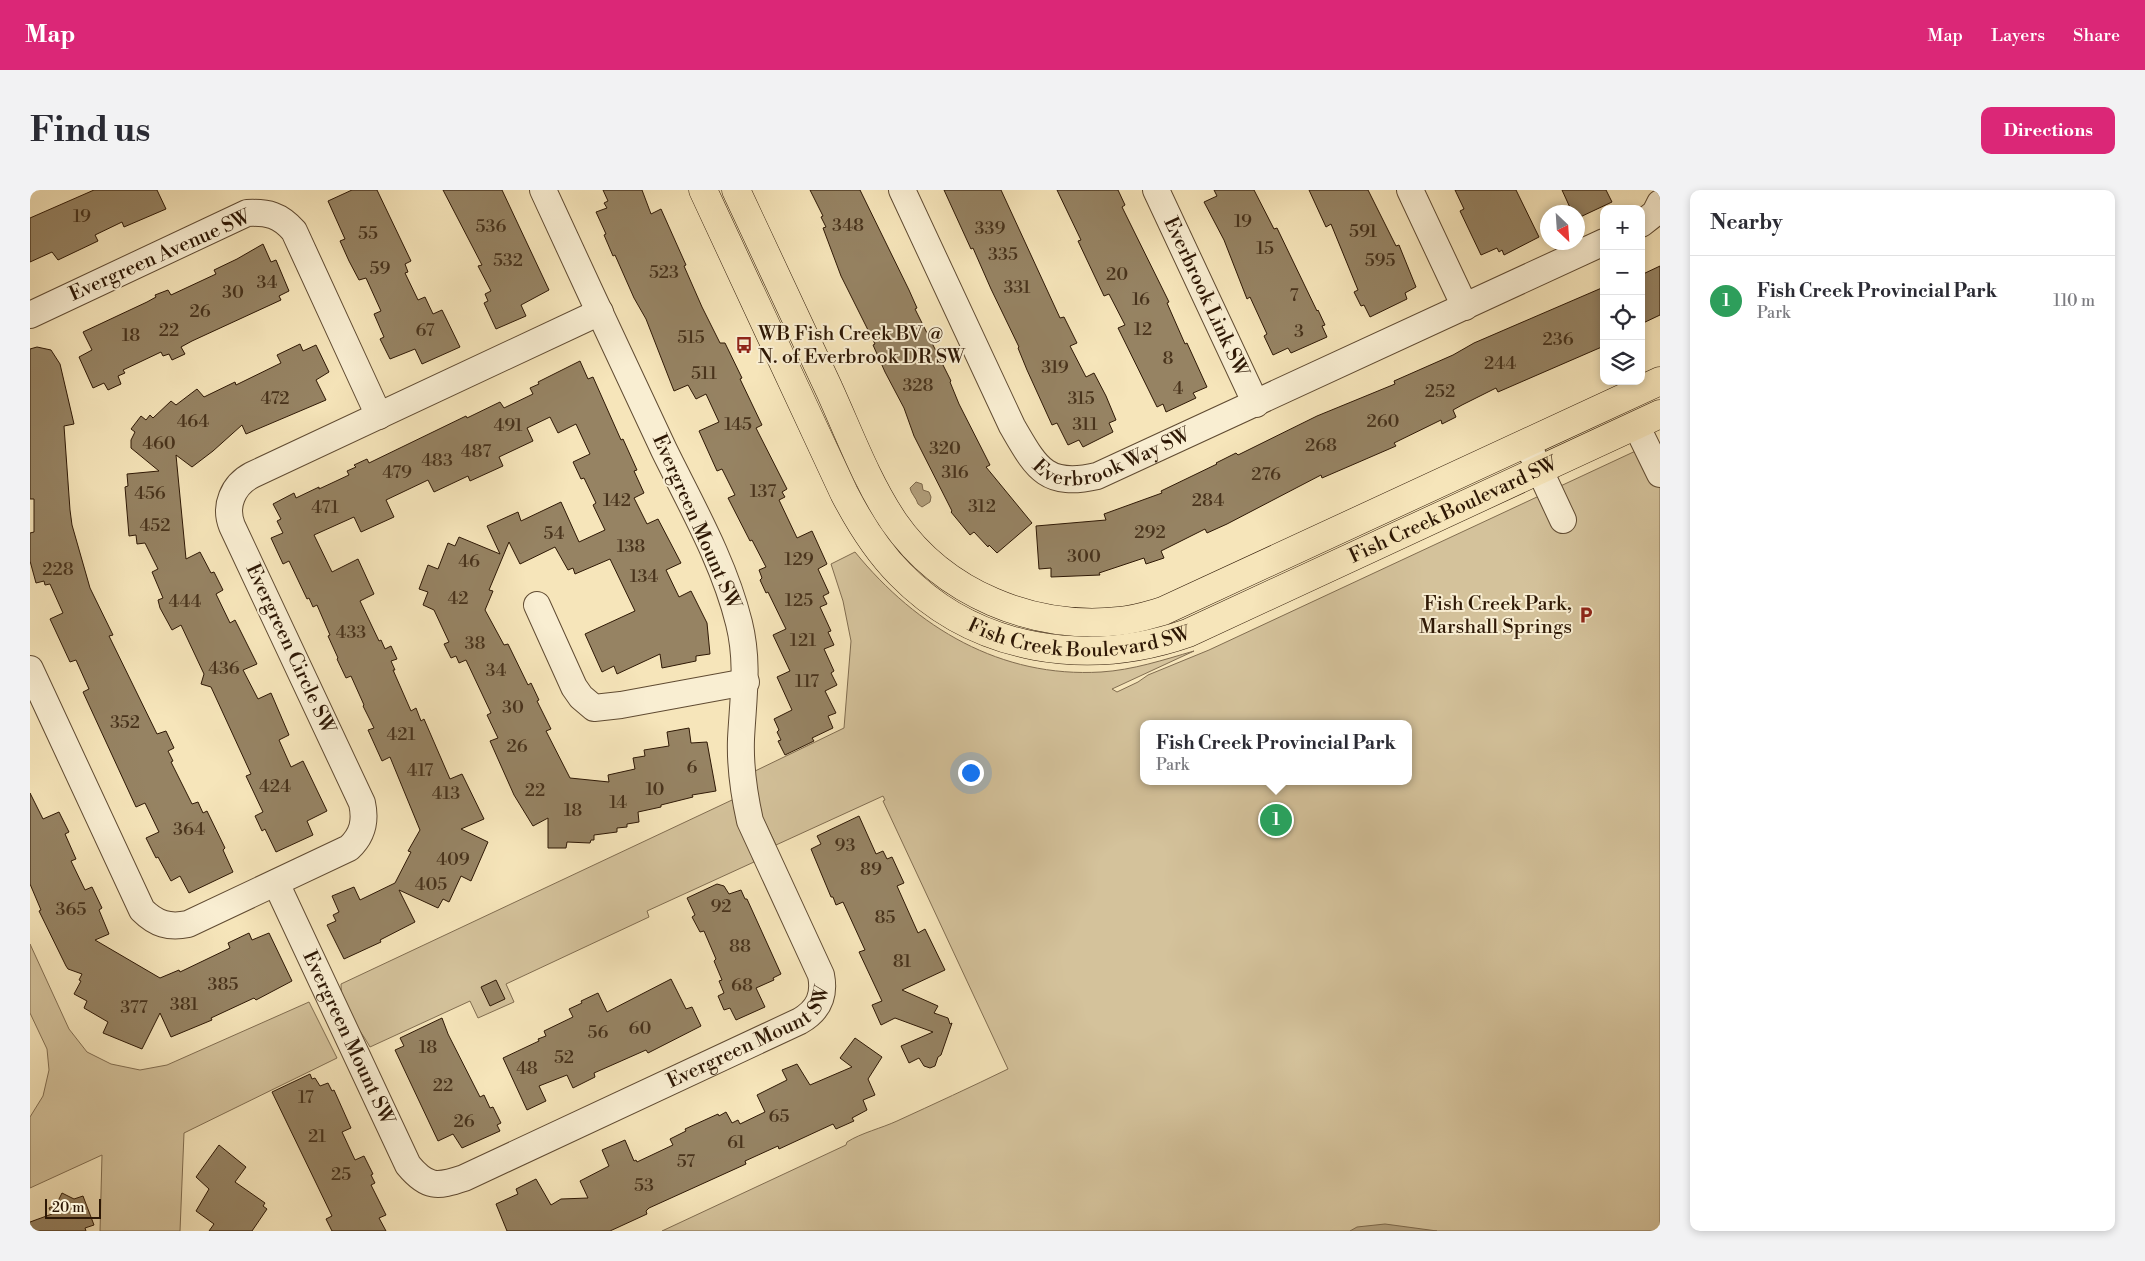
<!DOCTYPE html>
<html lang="en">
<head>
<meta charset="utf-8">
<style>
  :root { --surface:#fff; --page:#f2f2f3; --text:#2b2b33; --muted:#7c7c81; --line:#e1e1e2; --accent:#db2777 }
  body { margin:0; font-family:"Libre Bodoni",serif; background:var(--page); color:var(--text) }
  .controls { position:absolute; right:15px; top:15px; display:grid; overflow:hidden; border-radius:10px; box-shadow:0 2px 8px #0003 }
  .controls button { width:45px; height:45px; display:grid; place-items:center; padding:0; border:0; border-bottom:1px solid var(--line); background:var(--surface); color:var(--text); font:25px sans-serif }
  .compass { position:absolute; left:1510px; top:15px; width:45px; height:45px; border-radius:50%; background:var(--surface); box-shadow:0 2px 8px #0003; rotate:155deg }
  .scale { position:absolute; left:15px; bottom:12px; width:56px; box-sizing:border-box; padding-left:5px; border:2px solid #2e1805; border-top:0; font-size:14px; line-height:18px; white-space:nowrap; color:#2e1805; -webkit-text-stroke:4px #f9eed2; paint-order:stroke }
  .you { position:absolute; left:940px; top:582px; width:18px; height:18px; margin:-12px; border:4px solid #fff; border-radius:50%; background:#1a73e8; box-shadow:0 0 0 8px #1a73e833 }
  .badge { display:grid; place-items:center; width:32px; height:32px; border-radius:50%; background:var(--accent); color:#fff; font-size:16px; font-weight:700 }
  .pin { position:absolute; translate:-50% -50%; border:2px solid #fff; box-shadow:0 1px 5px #0006 }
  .popup { position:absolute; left:1110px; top:530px; width:272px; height:65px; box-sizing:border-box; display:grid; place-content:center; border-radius:10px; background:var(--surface); filter:drop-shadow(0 1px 4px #0005); font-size:16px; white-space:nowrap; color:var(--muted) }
  .popup b { font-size:19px; color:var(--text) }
  .popup::after { content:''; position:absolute; left:50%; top:100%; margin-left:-10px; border:10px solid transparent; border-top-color:var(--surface) }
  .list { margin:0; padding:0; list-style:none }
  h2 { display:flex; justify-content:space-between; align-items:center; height:65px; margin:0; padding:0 20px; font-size:21px }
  h2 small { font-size:16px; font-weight:400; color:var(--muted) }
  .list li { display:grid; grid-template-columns:32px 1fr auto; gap:15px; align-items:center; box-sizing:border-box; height:90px; padding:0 20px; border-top:1px solid var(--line) }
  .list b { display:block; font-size:19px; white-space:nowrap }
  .list p { margin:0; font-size:16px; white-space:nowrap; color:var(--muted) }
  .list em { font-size:16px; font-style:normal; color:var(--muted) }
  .icon { flex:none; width:28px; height:28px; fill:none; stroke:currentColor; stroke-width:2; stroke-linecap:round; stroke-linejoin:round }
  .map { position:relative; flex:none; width:1630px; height:1041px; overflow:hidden; border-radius:10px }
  header { display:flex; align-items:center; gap:30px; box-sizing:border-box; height:70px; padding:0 25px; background:var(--accent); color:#fff }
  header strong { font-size:24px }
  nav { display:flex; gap:28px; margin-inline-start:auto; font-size:18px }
  .intro { display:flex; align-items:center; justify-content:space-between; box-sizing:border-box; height:120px; padding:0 30px }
  h1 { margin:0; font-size:35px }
  .button { padding:12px 22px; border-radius:10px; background:var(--accent); color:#fff; font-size:18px; font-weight:700 }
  main { display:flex; gap:30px; padding:0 30px }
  aside { flex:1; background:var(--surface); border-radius:10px; box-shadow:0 2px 8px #0003 }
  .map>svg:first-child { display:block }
</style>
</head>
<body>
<header>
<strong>Map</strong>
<nav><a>Map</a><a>Layers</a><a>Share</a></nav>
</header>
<div class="intro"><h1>Find us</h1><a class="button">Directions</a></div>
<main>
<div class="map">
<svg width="1630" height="1041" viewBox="0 0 1630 1041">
  <rect width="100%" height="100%" fill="#f6e5ba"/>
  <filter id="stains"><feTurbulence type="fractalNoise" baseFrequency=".004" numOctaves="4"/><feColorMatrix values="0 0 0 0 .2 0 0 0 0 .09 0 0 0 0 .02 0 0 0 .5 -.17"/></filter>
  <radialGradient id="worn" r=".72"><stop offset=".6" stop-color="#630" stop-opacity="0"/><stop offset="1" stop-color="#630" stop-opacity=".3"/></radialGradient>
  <path fill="#d4c29b" stroke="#816d50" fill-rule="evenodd" d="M1627 251 1630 258V1041H632L816 955 817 952C831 943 852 938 867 931 904 914 941 897 978 879L853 611 855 610 853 606 746 655 727 616 723 582 814 538 821 451 813 411 801 374 825 362C887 438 971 488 1071 482 1103 480 1133 470 1164 461L1082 499 1087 502 1108 492 1118 485 1179 460ZM1114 534H1378V591H1114Z
    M702 610 724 672 617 721 619 727 476 794 484 812 448 828 440 811 340 857C328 835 311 821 311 794Z
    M0 754 39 839 57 862 81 874 110 880 137 875 279 812 307 868 154 943 150 1041H70L72 965 0 998V927L13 906 19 880 17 859 0 823Z"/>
  <path fill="#b29f7c" stroke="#7d694c" d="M886 292 892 294 893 300 899 302 901 307 900 312 892 317 888 314C886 307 881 304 880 298Z
    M1355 1034 1407 1041H1320L1327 1037Z"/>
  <path fill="#968363" stroke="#2e1805" d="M64 0H127L136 19 94 37 92 32 65 45 68 51 28 70 22 62 0 72V28Z
    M322 0H347L381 71 375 74 378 82 375 83 388 110 395 107 403 124 412 120 430 157 392 174 385 159 360 169 350 149 354 147 344 124 351 121 336 88 329 90 319 71 310 51 315 49 298 11Z
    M413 0H472L519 100 491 115 496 126 466 139 454 113 458 111 455 104 461 101 448 76 452 75Z
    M573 0H612L621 24 631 19 656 75 654 76 672 117 690 153H695L712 188 710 189 732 235 726 238 757 299 752 302 755 307 749 310 767 348 782 341 797 374 788 379 799 403 793 406 797 414 790 417 801 441 798 442 804 455 794 459 804 481 801 483 807 495 795 501 806 523 798 526 803 538 782 548 784 551 755 565 748 551 751 550 747 542 749 540 744 529 762 520 747 487 760 481 743 445 756 439 738 402 736 403 730 390 732 388 729 380 736 377 722 350 720 351 698 308 705 305 692 279 687 281 669 241 689 232 676 204 666 209 658 195 644 201 616 129 604 108 585 65 583 66 574 45 576 44 566 22 577 18 574 13 578 11Z
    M780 0H830L879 100 887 118 885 119 921 191 920 192 929 214 960 275 956 277 1002 333 967 363 959 355 958 357 944 342 940 345 921 322 922 321 884 246 874 218 855 182 843 155 845 154 811 86 793 38 796 37 791 27 793 26Z
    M914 0H971L1030 128 1034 127 1047 153 1040 156 1056 187 1064 183 1076 206 1086 230 1079 233 1083 242 1053 257 1049 250 1038 255 1027 233 1022 235 997 180 988 158 989 157 961 99 943 58 941 59Z
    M1027 0H1088L1095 15 1092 17 1139 112 1137 113 1155 154 1157 153 1177 197 1163 203 1166 208 1136 222 1133 214 1127 217 1088 138 1095 135 1079 104 1074 106 1048 51 1051 50Z
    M1184 0H1224L1244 39 1247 38 1287 121 1288 120 1295 135 1292 136 1297 147 1261 163 1258 158 1243 165 1234 146 1237 144 1220 107 1217 109 1194 50 1174 12 1187 6Z
    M1279 0H1338L1366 56 1369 55 1386 97 1375 103 1377 109 1340 127 1334 115 1331 116 1324 102 1328 100 1301 34 1296 37Z
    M1425 0H1486L1509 47 1474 65 1472 60 1469 62 1467 58 1451 65 1430 21 1434 19Z
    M1532 0H1576L1582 12 1548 28V22H1542Z
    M233 54 241 72 246 70 259 101 249 106 251 110 162 151 151 157 155 164 142 170 139 164 133 166 131 162 93 180 95 183 88 186 91 194 78 200 74 193 63 198 49 167 62 160 53 142 117 112 126 107 125 105 138 100 141 105 186 84 184 80 207 69Z
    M1630 76V125L1611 134V85Z
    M1574 97V156L1468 202 1466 198 1432 215 1423 220 1426 227 1412 234 1411 230 1364 253 1366 256 1292 288 1291 285 1197 334 1177 343 1175 339 1131 361 1134 368 1116 374 1114 368 1069 383 1070 385 1021 387V378L1009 379 1006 336 1076 330 1074 324 1132 303 1131 301 1187 274 1186 273 1206 263 1208 265 1287 226 1365 194 1364 191 1423 165 1444 153Z
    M270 154 273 161 286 155 299 182 286 190 296 210 216 244 212 235 183 261 162 277 146 265 156 369 170 362 181 383 184 382 193 400 186 404 200 433 205 430 227 474 213 480 228 509 241 503 259 545 249 550 261 577 273 571 297 621 277 631 283 645 246 662 235 639 232 641 225 626 233 622 216 586 221 584 181 497 171 494 174 484 151 435 142 440 130 418 128 410 133 408 122 382 128 379 115 353 107 354 106 345 99 346 95 297 98 296 97 284 129 281 101 258V250L105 242 101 239 111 226 116 230 120 225 123 228 141 211 146 215 167 199 174 207 205 192 206 195 251 173 247 165Z
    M7 157 21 160 30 174 44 234 34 236 40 320 42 335 60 398 83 445 79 446 127 544 136 541 144 558 138 561 143 571 141 572 162 614 168 612 173 623 177 621 195 658 193 660 203 682 159 703 150 686 141 691 128 667 126 668 116 648 129 642 115 613 106 617 53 502 59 499 46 470 40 472 20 429 33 423 20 394 15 395 14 391 6 393 0 371V343L4 342V309H0V159Z
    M550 171 558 189 563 187 591 250 593 249 607 280 604 281 614 303 604 308 617 334 628 329 651 373 636 380 649 407 661 401 677 433 680 464 666 466V471L632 478 630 464 587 484 584 476 572 482 555 444 605 421 580 369 545 384 543 378 538 380 525 357 490 374 479 352 459 400 463 401 455 420 474 455 478 454 498 495 501 493 509 510 507 511 521 539 516 541 540 588 579 592 578 585 605 579 603 568 615 566 614 560 639 556 637 542 659 538 661 553 677 552 686 601 662 605 663 607 631 615V617L608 622 609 632 597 634V637L587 638V642L564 645V650H561L560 653 537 652 536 658H518V628L503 636 484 605 460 551 468 548 457 525 461 523 436 470 429 473 426 466 421 468 414 454 419 452 404 420 393 415 398 402 389 399 398 375 408 379 418 353 425 356 429 347 470 364 457 336 488 322 491 331 531 312 549 352 575 340 563 315 566 313 554 288 551 289 543 272 560 264 546 234 528 243 520 227 497 238 503 251 469 267 473 276 440 291 438 286 404 302 398 290 356 310 364 327 331 342 324 327 284 345 302 382 328 369 344 404 330 411 349 451 351 450 355 459 361 456 367 469 361 471 365 480H363L381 521 386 518 391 531 394 529 420 589 432 584 454 629 431 639 458 652 441 691 431 686 419 712 413 709 408 718 369 700 385 732 350 750 351 752 314 769 297 735 306 731 303 725 309 722 302 706 324 697 330 710 365 693 381 662 378 661 390 640 360 567 352 571 338 540 344 538 333 516 334 515 321 486 316 488 307 469 308 468 298 446 300 445 287 415 283 417 279 408 277 409 259 371 253 374 241 348 253 343 247 331 251 329 243 314 264 303 266 308 289 297V299L319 285 317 281 326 277 324 275 337 269 339 273 436 226 437 228 470 212 474 218 503 204 500 198 509 194 508 192Z
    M0 603 13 629 29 622 39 642 35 644 46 669 41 671 55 700 62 697 72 718 69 720 79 744 65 750 130 788 149 780 150 782 200 758 198 753 219 743 222 750 239 743 262 791 226 810 224 808 181 828 182 830 141 847 130 823 112 859 73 843 78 832 54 818 57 811 44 804 51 791 49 790 52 784 38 779 36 776 9 721 11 720 0 694Z
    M829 626 846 664 853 661 857 669 862 667 874 693 867 696 888 743 895 739 915 780 872 800 908 816 904 823 918 828 920 834 922 833 911 865 908 867 905 876 900 878 894 876 889 868 879 873 871 856 903 842 865 828 851 835 842 815 852 811 829 762 835 760 813 712 806 715 803 707H801L781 659 791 654 787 646Z
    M687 694 694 696 699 704 711 700 715 709H717L751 784 743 788 744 790 726 798 735 817 706 830 700 818 694 820 688 806 694 803 689 791 692 790 684 771 686 769 674 741 670 742 662 727 665 725 657 708Z
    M641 789 656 819 662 817 671 836 618 863 616 860 564 883 565 887 543 898 537 885 509 896 516 911 497 920 473 868 509 851 508 849 516 846 514 841 543 827 539 819 552 813 551 811 568 803 577 822Z
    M466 790 475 809 460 816 451 797Z
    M412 828 418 844 450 907 454 905 460 918 463 917 471 933 467 935 470 941 432 958 423 944 408 951 365 860 374 856 370 848Z
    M825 848 852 867 838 889 845 905 833 910 837 920 822 928 824 931 806 939 803 934 749 959 748 956 715 971 716 974 619 1018 616 1021 617 1024 580 1041H477L466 1014 488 1004 486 999 506 989 521 1015 531 1009 558 1008 550 991 579 976 572 960 595 950 604 971 606 970 607 972 643 955 640 949 656 941 655 939 688 924 689 926 696 922 702 933 708 930 710 934 735 922 727 905 757 890 752 880 767 874 780 895 822 877 810 868Z
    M280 884 282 889 285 888 290 896 298 893 302 901 304 900 321 938 312 942 325 970 334 966 343 984 341 985 345 993 341 995 356 1025 349 1028 356 1041H302L296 1029 302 1026 242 902Z
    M189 955 216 977 205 992 235 1013 233 1016 237 1019 222 1041H179L184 1034 166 1021 179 999 166 987Z
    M32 1003 44 1009 53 1006 64 1035 55 1038 56 1041H0V1032L22 1024 19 1018 26 1015Z"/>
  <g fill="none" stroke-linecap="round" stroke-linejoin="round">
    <g stroke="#604b32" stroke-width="28">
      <g id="minor">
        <path id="s1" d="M872 0 982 236C1006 277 1015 298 1067 286L1574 52"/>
        <path id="s2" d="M1126 0 1226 214"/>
        <path d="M1380 0 1435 117"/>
        <path d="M1611 34 1625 23 1630 13"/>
        <path d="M0 125 217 23C238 22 250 25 264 41L349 226"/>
        <path d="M1606 235 1630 284"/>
        <path d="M1497 253 1533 330"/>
        <path d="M507 415 544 497 551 507 564 518 591 515 716 492"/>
        <path d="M0 479 112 720C126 734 139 738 158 734L319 658C333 645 336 631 332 613L202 336C194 316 203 295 222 285L570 122"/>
        <path id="s3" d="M246 693 378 975C397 998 407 997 434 988L770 831C789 820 795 805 791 785L720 631C714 604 710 576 711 549 713 509 719 473 709 433 694 372 661 315 634 260 593 173 553 87 513 0"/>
      </g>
    </g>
    <g stroke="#2e1805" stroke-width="29">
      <g id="major">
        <path id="s4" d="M673 0 814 303C829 332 846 360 870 384 946 462 1058 478 1158 443L1630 224"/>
        <path d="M706 0C737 67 768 133 799 199 819 243 837 292 864 332 914 404 1003 440 1089 431 1104 430 1119 425 1133 421L1630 191"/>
      </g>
    </g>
    <use href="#minor" stroke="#f9eed2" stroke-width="26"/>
    <use href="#major" stroke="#f6e5ba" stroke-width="28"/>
  </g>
  <defs>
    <g id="bus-bare" transform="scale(1.35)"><path d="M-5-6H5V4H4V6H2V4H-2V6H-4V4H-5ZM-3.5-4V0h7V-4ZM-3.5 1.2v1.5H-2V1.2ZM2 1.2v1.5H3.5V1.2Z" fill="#8f2418" stroke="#f9eed2" stroke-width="2.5" paint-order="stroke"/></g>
    <g id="parking-bare" transform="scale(1.35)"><path d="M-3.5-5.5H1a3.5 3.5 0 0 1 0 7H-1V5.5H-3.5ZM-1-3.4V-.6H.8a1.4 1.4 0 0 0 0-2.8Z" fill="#8f2418" stroke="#f9eed2" stroke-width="2.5" paint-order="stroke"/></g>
  </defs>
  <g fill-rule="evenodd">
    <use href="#bus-bare" x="714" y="155"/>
    <use href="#parking-bare" x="1556" y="425"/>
  </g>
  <g text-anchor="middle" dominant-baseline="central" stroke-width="4" stroke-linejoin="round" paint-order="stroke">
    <g font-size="18" fill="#48331c">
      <text x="52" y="26">19</text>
      <text x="1213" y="31">19</text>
      <text x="818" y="35">348</text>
      <text x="461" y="36">536</text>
      <text x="960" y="38">339</text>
      <text x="1333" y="41">591</text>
      <text x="338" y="43">55</text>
      <text x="1235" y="58">15</text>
      <text x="973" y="64">335</text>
      <text x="478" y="70">532</text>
      <text x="1350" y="70">595</text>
      <text x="350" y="78">59</text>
      <text x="634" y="82">523</text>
      <text x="1087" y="84">20</text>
      <text x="237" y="92">34</text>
      <text x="987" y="97">331</text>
      <text x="203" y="102">30</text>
      <text x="1264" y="105">7</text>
      <text x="1111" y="109">16</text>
      <text x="170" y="121">26</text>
      <text x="1113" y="139">12</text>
      <text x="139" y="140">22</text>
      <text x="395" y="140">67</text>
      <text x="1269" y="141">3</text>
      <text x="101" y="145">18</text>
      <text x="661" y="147">515</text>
      <text x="1528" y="149">236</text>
      <text x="1138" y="168">8</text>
      <text x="1470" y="173">244</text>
      <text x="1025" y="177">319</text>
      <text x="674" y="183">511</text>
      <text x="888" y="195">328</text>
      <text x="1148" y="198">4</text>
      <text x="1410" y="201">252</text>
      <text x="245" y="208">472</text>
      <text x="1051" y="208">315</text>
      <text x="163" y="231">464</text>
      <text x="1353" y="231">260</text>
      <text x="708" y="234">145</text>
      <text x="1055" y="234">311</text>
      <text x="478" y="235">491</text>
      <text x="129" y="253">460</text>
      <text x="1291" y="255">268</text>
      <text x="915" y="258">320</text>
      <text x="446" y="261">487</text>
      <text x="407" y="270">483</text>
      <text x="367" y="282">479</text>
      <text x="925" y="282">316</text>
      <text x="1236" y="284">276</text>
      <text x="733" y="301">137</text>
      <text x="120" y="303">456</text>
      <text x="587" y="310">142</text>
      <text x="1178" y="310">284</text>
      <text x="952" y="316">312</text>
      <text x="295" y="317">471</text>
      <text x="125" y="335">452</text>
      <text x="1120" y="342">292</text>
      <text x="524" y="343">54</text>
      <text x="601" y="356">138</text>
      <text x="1054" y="366">300</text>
      <text x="769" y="369">129</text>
      <text x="439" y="371">46</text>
      <text x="28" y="379">228</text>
      <text x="614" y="386">134</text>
      <text x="428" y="408">42</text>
      <text x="769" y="410">125</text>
      <text x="155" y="411">444</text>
      <text x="321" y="442">433</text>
      <text x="773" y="450">121</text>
      <text x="445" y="453">38</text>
      <text x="194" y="478">436</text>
      <text x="466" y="480">34</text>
      <text x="777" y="491">117</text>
      <text x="483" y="517">30</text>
      <text x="95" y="532">352</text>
      <text x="371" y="544">421</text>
      <text x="487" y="556">26</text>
      <text x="662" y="577">6</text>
      <text x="390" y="580">417</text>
      <text x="245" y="596">424</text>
      <text x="625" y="599">10</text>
      <text x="505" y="600">22</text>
      <text x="416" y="603">413</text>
      <text x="588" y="612">14</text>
      <text x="543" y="620">18</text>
      <text x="159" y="639">364</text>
      <text x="815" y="655">93</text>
      <text x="423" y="669">409</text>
      <text x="841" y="679">89</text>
      <text x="401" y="694">405</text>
      <text x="691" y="716">92</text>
      <text x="41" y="719">365</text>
      <text x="855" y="727">85</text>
      <text x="710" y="756">88</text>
      <text x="872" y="771">81</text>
      <text x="193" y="794">385</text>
      <text x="712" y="795">68</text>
      <text x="154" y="814">381</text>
      <text x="104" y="817">377</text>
      <text x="610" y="838">60</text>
      <text x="568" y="842">56</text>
      <text x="398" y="857">18</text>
      <text x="534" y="867">52</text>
      <text x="497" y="878">48</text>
      <text x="413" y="895">22</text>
      <text x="276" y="907">17</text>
      <text x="749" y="926">65</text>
      <text x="434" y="931">26</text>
      <text x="287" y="946">21</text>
      <text x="706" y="952">61</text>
      <text x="656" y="971">57</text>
      <text x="311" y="984">25</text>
      <text x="614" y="995">53</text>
    </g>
    <g font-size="20" fill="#2e1805" stroke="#f9eed2">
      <text transform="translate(130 66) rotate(-24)">Evergreen Avenue SW</text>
      <text stroke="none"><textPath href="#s2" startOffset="118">Everbrook Link SW</textPath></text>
      <text stroke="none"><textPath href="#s1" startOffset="388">Everbrook Way SW</textPath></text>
      <text stroke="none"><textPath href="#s4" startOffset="1036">Fish Creek Boulevard SW</textPath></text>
      <text transform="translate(666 332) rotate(66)">Evergreen Mount SW</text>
      <text stroke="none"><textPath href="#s4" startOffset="632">Fish Creek Boulevard SW</textPath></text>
      <text transform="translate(260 459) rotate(65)">Evergreen Circle SW</text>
      <text stroke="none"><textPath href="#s3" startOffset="695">Evergreen Mount SW</textPath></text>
      <text stroke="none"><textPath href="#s3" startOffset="171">Evergreen Mount SW</textPath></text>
    </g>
    <g font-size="20" fill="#2e1805" stroke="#f9eed2" text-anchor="start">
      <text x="728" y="144">WB Fish Creek BV @<tspan x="728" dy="23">N. of Everbrook DR SW</tspan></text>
      <text x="1542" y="414" text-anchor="end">Fish Creek Park,<tspan x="1542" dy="23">Marshall Springs</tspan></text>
    </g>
  </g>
  <rect width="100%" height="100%" filter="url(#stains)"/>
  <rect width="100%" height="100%" fill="url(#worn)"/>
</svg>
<div class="controls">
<button>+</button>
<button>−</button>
<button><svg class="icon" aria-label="locate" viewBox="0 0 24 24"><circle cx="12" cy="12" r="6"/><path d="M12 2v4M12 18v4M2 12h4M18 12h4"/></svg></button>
<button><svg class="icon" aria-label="layers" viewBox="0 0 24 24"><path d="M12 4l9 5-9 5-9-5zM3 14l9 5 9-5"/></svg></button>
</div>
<svg class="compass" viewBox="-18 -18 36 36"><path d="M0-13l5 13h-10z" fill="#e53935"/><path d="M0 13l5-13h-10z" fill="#7c7c81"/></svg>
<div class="scale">20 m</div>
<div class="you"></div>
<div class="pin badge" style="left:1246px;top:630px;background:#2e9e5b">1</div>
<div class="popup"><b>Fish Creek Provincial Park</b>Park</div>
</div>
<aside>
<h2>Nearby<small></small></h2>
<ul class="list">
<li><span class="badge" style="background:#2e9e5b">1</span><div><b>Fish Creek Provincial Park</b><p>Park</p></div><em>110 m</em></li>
</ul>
</aside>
</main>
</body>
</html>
